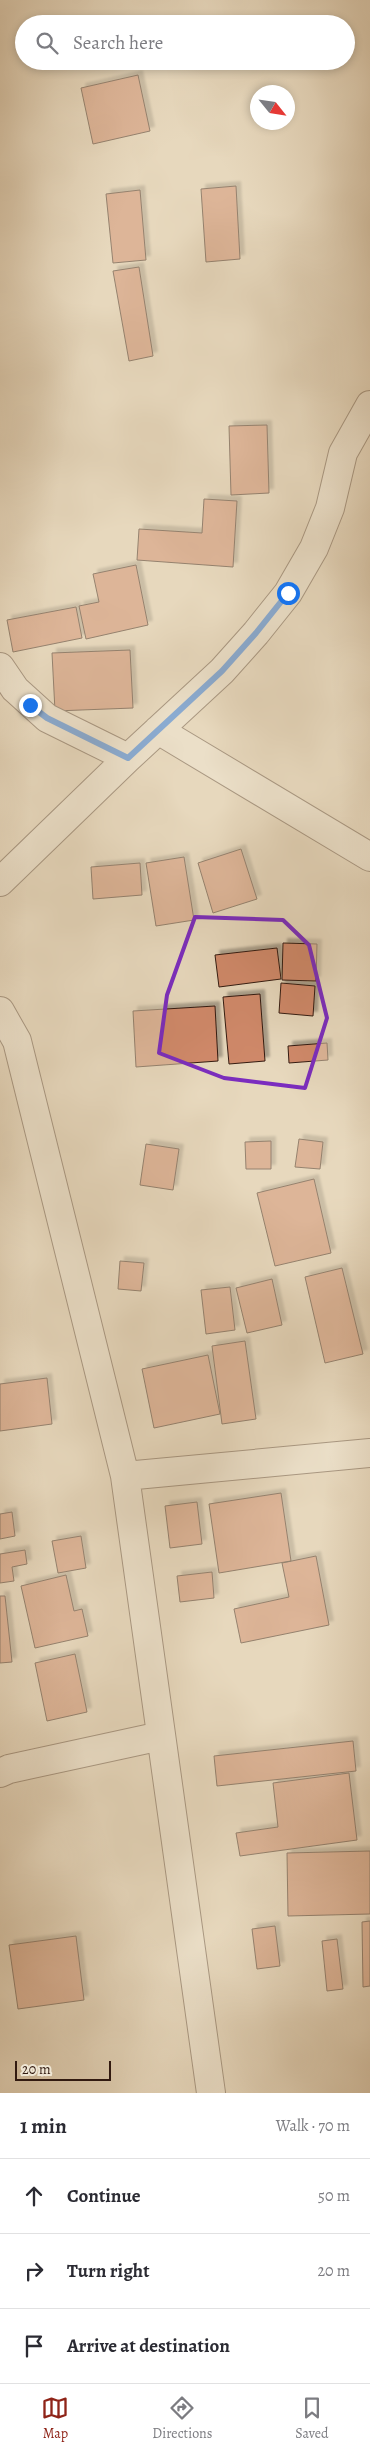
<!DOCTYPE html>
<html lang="en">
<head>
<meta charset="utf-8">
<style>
  :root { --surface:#fff; --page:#f2f2f3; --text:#2b2b33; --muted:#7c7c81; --line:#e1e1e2; --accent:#8f2418 }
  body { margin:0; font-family:Alegreya,serif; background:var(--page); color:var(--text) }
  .compass { position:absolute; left:250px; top:85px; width:45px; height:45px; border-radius:50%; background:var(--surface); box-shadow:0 2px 8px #0003; rotate:120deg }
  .scale { position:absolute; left:15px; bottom:12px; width:96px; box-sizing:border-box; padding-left:5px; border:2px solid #321a10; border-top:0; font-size:14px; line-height:18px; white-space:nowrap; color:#321a10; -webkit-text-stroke:4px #efe6d4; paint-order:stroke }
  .stop { position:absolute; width:15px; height:15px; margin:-11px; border:4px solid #1a73e8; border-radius:50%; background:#fff }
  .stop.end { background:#1a73e8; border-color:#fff; box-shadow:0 1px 5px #0008 }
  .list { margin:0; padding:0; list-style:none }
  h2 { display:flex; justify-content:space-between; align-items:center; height:65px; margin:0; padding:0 20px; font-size:21px }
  h2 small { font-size:16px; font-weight:400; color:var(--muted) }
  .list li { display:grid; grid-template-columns:32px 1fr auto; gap:15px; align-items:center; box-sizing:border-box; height:75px; padding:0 20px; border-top:1px solid var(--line) }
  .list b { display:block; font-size:19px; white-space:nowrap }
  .list em { font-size:16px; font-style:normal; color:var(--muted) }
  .icon { flex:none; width:28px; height:28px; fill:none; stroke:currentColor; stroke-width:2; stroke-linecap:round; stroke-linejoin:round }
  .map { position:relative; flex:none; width:370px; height:2093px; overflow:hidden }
  .search { position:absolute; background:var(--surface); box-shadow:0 2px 8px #0003; left:15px; right:15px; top:15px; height:55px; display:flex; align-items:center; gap:12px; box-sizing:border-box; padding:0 18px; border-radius:28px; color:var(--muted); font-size:19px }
  .sheet { height:290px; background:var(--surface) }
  nav { display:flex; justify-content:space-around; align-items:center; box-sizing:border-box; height:70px; border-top:1px solid var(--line); background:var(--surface); font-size:14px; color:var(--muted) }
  nav a { display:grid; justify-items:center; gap:2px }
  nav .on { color:var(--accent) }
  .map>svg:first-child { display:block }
</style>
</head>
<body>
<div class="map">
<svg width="370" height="2093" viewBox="0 0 370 2093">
  <defs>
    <filter id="shadow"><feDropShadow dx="4.5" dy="-4.5" stdDeviation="1" flood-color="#0004"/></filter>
  </defs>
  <rect width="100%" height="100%" fill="#e7d8bd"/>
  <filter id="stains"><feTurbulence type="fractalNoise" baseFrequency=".004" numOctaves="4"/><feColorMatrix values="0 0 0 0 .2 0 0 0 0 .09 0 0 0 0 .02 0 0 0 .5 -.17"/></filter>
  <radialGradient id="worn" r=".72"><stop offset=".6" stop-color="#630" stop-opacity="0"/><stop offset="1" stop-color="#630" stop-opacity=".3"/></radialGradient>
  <path fill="#d0896a" stroke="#321a10" filter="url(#shadow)" d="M138 75 150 131 93 144 81 88Z
    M236 186 240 259 206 262 201 189Z
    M140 190 146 260 113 263 106 194Z
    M139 267 153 356 129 361 113 271Z
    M267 425 269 493 231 495 229 426Z
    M204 499 237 501 233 567 137 560 139 529 202 533Z
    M136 565 148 625 86 639 79 606 99 602 93 574Z
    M76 607 82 638 13 652 7 620Z
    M130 650 133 708 55 711 52 653Z
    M241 849 257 899 213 913 198 863Z
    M184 857 194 920 156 926 146 863Z
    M140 863 142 895 93 899 91 867Z
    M283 943 317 944 316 981 282 980Z
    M277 948 281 979 219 987 215 955Z
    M281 983 315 986 313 1016 279 1013Z
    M260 994 265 1061 229 1064 223 997Z
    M215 1006 218 1061 136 1067 133 1011Z
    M327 1043 328 1060 289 1063 288 1046Z
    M299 1139 323 1142 320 1169 295 1167Z
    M271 1141V1169H246L245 1142Z
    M146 1144 179 1149 173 1190 140 1185Z
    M314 1179 331 1253 275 1266 257 1193Z
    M120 1261 144 1263 141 1291 118 1289Z
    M342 1268 363 1354 325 1363 305 1277Z
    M272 1279 282 1325 247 1333 236 1288Z
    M230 1287 235 1330 206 1334 201 1290Z
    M245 1341 256 1419 222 1424 212 1346Z
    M208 1355 220 1414 154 1428 142 1369Z
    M47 1378 52 1424 0 1431V1384Z
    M281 1493 291 1561 219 1573 209 1504Z
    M197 1502 202 1544 170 1548 165 1506Z
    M12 1512 15 1536 0 1539V1514Z
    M81 1536 86 1568 58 1573 52 1541Z
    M25 1550 27 1564 12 1567 14 1581 0 1583V1554Z
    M316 1556 329 1625 241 1643 234 1609 289 1597 282 1563Z
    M212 1572 214 1598 180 1602 177 1576Z
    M66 1575 74 1611 82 1609 88 1636 35 1648 21 1586Z
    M0 1596H5L12 1662 0 1663Z
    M75 1654 87 1712 47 1721 35 1663Z
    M353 1741 356 1771 217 1786 214 1756Z
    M349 1773 357 1840 240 1856 236 1833 278 1827 273 1783Z
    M370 1851V1914L288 1916 287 1853Z
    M370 1921V1986L363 1987 362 1922Z
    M275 1926 280 1966 257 1969 252 1929Z
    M76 1936 84 2000 18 2009 9 1945Z
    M337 1939 343 1989 327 1991 322 1941Z"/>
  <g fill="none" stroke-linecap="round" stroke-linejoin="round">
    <g stroke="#5f4a3b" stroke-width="30">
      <path id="minor" d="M0 667 15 689 47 718 128 758
        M158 730 370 857
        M0 882 128 758 222 671 256 633 288 593 314 548 330 508 343 453 370 405
        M0 1011 17 1041 125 1476 211 2093
        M125 1476 370 1453
        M0 1773 9 1769 161 1736"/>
    </g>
    <use href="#minor" stroke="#efe6d4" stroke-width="28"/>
  </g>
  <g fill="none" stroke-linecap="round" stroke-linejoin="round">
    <path stroke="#1a73e8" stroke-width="6" d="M30 705 47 718 128 758 222 671 256 633 288 593"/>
  </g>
  <path d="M0 0H370V2093H0ZM195 917 283 920 309 945 327 1018 305 1088 224 1078 159 1053 167 995Z" fill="#e7d8bd" fill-opacity=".55" fill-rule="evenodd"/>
  <path fill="none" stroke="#7b2cbf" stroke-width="4" stroke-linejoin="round" d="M195 917 283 920 309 945 327 1018 305 1088 224 1078 159 1053 167 995Z"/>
  <rect width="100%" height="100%" filter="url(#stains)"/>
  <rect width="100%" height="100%" fill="url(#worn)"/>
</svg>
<svg class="compass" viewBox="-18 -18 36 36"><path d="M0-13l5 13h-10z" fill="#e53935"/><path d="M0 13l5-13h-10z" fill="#7c7c81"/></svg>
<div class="scale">20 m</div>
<div class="stop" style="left:288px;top:593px"></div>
<div class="stop end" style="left:30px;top:705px"></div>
<div class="search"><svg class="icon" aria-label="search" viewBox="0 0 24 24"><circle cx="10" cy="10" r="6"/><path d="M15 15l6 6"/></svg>Search here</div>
</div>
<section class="sheet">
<h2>1 min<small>Walk · 70 m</small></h2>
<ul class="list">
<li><svg class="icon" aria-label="ahead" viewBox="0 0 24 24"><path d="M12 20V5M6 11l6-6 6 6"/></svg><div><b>Continue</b></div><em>50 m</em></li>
<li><svg class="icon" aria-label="right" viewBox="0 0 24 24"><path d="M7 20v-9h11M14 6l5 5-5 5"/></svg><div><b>Turn right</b></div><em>20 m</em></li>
<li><svg class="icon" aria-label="arrive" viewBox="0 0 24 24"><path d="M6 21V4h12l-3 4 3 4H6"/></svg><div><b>Arrive at destination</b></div></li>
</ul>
</section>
<nav>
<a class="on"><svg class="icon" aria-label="map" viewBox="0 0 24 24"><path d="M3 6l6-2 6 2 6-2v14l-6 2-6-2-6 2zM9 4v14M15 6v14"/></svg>Map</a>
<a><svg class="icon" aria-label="directions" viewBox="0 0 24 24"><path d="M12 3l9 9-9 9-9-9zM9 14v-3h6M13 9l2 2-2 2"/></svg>Directions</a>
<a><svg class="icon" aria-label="saved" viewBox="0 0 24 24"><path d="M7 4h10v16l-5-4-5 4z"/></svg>Saved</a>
</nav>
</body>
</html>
